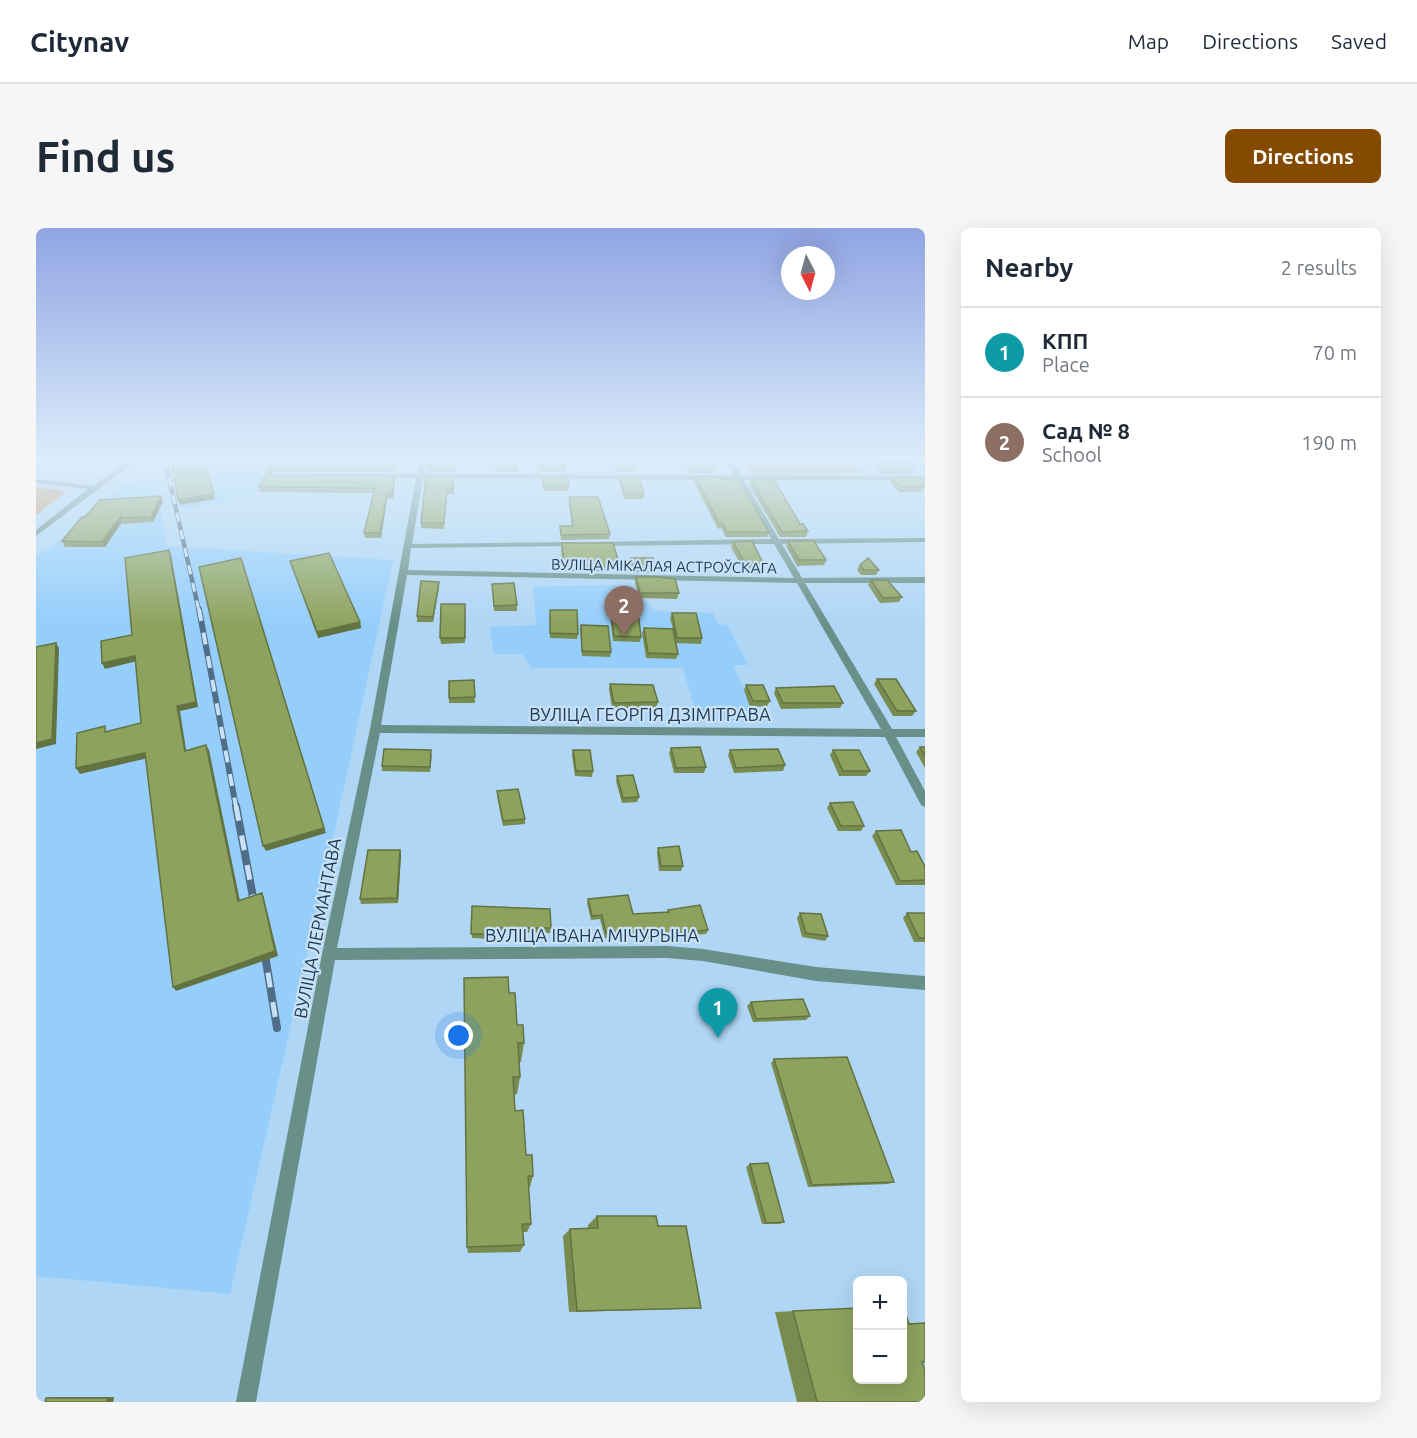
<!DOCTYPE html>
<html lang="en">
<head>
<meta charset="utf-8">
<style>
  :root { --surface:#fff; --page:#f6f6f7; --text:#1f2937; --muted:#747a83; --line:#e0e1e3; --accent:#844b00 }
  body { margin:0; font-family:Ubuntu,sans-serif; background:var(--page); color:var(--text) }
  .controls { position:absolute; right:18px; bottom:18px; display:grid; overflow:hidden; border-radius:9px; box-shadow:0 6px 24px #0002 }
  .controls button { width:54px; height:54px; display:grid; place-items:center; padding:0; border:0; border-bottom:2px solid var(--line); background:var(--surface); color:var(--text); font:30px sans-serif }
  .compass { position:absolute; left:745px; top:18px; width:54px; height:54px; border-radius:50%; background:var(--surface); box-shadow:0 6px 24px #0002; rotate:174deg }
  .you { position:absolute; left:423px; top:808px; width:21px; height:21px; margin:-15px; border:4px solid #fff; border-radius:50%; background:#1a73e8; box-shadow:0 0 0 9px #1a73e833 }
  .badge { display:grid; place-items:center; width:39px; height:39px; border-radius:50%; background:var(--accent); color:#fff; font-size:20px; font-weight:700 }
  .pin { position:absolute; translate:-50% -50px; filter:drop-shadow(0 2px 3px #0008) }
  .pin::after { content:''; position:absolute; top:32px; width:21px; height:18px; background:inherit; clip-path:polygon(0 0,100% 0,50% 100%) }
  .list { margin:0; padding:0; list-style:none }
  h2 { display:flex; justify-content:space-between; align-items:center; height:78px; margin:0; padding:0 24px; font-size:26px }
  h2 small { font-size:20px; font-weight:400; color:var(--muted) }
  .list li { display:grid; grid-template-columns:39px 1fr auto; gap:18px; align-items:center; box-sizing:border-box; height:90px; padding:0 24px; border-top:2px solid var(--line) }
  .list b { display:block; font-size:22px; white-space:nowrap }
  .list p { margin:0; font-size:20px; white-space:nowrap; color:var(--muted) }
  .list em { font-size:20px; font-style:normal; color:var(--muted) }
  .map { position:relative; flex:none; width:889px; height:1174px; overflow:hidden; border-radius:9px }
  header { display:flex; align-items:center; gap:36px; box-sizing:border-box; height:84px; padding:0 30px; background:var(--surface); border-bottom:2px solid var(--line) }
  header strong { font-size:28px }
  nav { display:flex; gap:33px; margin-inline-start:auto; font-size:21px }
  .intro { display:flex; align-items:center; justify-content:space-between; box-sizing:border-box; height:144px; padding:0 36px }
  h1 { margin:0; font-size:42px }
  .button { padding:15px 27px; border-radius:9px; background:var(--accent); color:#fff; font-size:21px; font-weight:700 }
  main { display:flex; gap:36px; padding:0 36px }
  aside { flex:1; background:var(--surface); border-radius:9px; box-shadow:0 6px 24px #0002 }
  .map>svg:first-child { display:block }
</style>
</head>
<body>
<header>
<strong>Citynav</strong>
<nav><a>Map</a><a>Directions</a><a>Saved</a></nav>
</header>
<div class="intro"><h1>Find us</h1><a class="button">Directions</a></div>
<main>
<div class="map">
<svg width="889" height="1174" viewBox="0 0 889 1174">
  <rect width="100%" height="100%" fill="#b0d6f5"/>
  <path fill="#95cefb" d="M136 232H248L242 241 228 242 219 269 145 281Z
    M822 232H889V248L835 247Z
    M121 253 131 318 357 332 296 615 194 1066 0 1048V328L6 323H11L89 255Z
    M596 357 619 383 677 385 682 396 691 397 712 437H697L723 492H662L647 440H495L486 426H458L454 399 500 397 497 358Z"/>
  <path fill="#cc935f" d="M707 232H814L826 246H715Z
    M0 259 31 263 0 287Z"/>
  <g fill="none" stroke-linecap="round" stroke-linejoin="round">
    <path fill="#688f88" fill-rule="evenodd" d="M93 232H101L0 308V302L52 261 0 255V251L57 258Z
      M383 232H390L388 246 698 247 690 232H697L705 247 889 248V252H708L743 311 889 310V314L746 316 766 350 889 349V355H769L856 501H889V509H860L889 563V579L885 577 849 509 344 505 301 720 631 718 667 721 780 739 889 748V762L780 753 667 733 631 730 299 732 220 1174H200L286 726 334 501 380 250H278L274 248 278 246H381ZM387 250 701 252 735 311 562 314 558 316 562 318 738 316 758 350 372 342 375 320 542 318 546 316 542 314 376 316ZM371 347 761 355 845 501 345 497Z"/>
    <g stroke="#4f6d86" stroke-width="4.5">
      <path id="rail-far2" d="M129 232 163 383"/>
    </g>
    <g stroke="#4f6d86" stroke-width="6">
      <path id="rail-far1" d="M163 381 200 579"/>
    </g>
    <g stroke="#4f6d86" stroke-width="8">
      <path id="rail" d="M200 578 220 685
        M227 715 241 800"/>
    </g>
    <use href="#rail-far2" stroke="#c8e1f6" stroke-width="3" stroke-dasharray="9" stroke-linecap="butt"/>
    <use href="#rail-far1" stroke="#c8e1f6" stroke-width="4" stroke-dasharray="12" stroke-linecap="butt"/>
    <use href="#rail" stroke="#c8e1f6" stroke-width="5" stroke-dasharray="15" stroke-linecap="butt"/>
  </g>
  <path fill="#798c50" d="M236 232H360V244H238L234 246 237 247 359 248V253L357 271 351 270 345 310H329L328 305 338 265 224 264 223 259 233 245Z
    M419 232V244H391V239Z
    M460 232 481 239V244H460Z
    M502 232H528L530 239 529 244H504Z
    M578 232H598L600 240 599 244H581Z
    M649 232H676L680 240 678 245H654Z
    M835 232H884L877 246H846Z
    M418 248V266H411L408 301 385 300V295Z
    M506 249 533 258 532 263H508L506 254Z
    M584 249 608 266 607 271H588L583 254Z
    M660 249 686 251 733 304 731 309H690L685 300 682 301 658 254Z
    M856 249 889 256V258L886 264H863L854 254Z
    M715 252 772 303 770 309H744L713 257Z
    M125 268 127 273 117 294 87 296 86 294 69 319H29L26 313 49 289Z
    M533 269 574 306 573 311 525 312 524 298H536L533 274Z
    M752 313 790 332 788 337 761 338 750 318Z
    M697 314 727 335 725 340 707 341 695 319Z
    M526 315 584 338V343H527L525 321Z
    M595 330 619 340 618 345 596 344 594 335Z
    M254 333 324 394 325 400 282 410Z
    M824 337 843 342 840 347H825L821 342Z
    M600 349 643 365 641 371 603 370 599 354Z
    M835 352 866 369 863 374 844 375 832 357Z
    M456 356 481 377V383H458Z
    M403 359 397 394H381V388Z
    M429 376V415L405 416 404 410Z
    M514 382 542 406 541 411 514 410Z
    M575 383 605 409 604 414 577 413 574 388Z
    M636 385 666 410 665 416 640 415 642 426 640 431 610 430 606 405 608 400 637 401 634 390Z
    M545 397 575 424 574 429 546 428 544 402Z
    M841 451 880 483 876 488H857L838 456Z
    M438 452 439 475H413V453Z
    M574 456 622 474 620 480H576L573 461Z
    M710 457 734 473 731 478 714 479 708 462Z
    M740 460 807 475 804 480 745 481 738 465Z
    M884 519H889V540L880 524Z
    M635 520 670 539 668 545H638L633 525Z
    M537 522 557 543 556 549 539 548 536 527Z
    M694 522 749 537 747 543 698 545 692 527Z
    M797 522 834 543 830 548H803L794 527Z
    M396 527 394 544 346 543V538Z
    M581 548 603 569 601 574 586 575 580 553Z
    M461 563 489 591V596L467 598 461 568Z
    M794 575 828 598 825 603H802L791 580Z
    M840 603 875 624 889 639V657H860L836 608Z
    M622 620 647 638 645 643H623L621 625Z
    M364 622 365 627 362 675 325 676 324 671Z
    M552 671 597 686 631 684 632 682 672 702 670 706 612 711 611 706 569 710 564 691 555 692 551 675Z
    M436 678 515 700 514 705 457 704V711L436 710Z
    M764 685 792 708 789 713 766 709 761 690Z
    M871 685H889V714H878L867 690Z
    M473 765 481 797 488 815 485 834H483L484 849 481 866 478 867 479 883 490 927 497 948 494 959H492L495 996 491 1004H487L488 1017 484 1024 432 1025 431 1019Z
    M715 774 774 788 770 792 717 794 711 778Z
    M738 831 858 954 852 956 772 959 735 835Z
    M714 936 748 994 744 996H726L710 939Z
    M561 988 622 998 665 1080 646 1081 533 1084 527 1008 534 1001H552V997Z
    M822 1080 873 1095H889V1134H886L889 1174H761L739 1084Z
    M18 1169H78L77 1174 10 1170Z"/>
  <path fill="#637241" d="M169 232 179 271 144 277 142 272Z
    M237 239 238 244 233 246 232 241Z
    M359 248V253L357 271 356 266Z
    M351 265V270L345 310 344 305Z
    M125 268 127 273 117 294 115 289Z
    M85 288 86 294 69 319 66 314Z
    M133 322 135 327 162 479 144 483 151 528 149 523 141 478Z
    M205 330 290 605 230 623 227 618Z
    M403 354V359L397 394V389Z
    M324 394 325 400 282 410 281 404Z
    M20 415 23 420 20 516 0 521V515Z
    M99 428 101 433 69 441 66 435Z
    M170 517 173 522 205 678 202 673Z
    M109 525 112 530 44 546 40 540Z
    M364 622 365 627 362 675 361 670Z
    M226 665 228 670 242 728 140 763 137 759Z
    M78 1169 77 1174H71L72 1170Z"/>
  <path fill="#8da35d" stroke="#637241" stroke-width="1.5" d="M135 232H168L178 266 142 272Z
    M236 232H360V239H237L232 241Z
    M392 232H419L418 239H391Z
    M460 232H480L481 239H460Z
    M503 232H528L530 239H504Z
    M580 232H598L600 240 582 239Z
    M652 232H676L680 240H655Z
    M231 244 237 247 359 248 356 266 351 265 344 305H328L339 260 223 259Z
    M390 248H418L417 261H411L408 295H385Z
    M506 249H531L533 258H508Z
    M584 249H603L608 266H589Z
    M660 249H685L686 251 703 252 733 304H691L686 295H683Z
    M856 249H883L889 256V257H886L889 259H865Z
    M715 252H738L764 296H767L772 303 746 304Z
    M125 268 115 289 85 290V288L66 314 26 313 46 289H49L64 272Z
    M533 269H562L574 306 525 307 524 298H537Z
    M716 313 727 335H709L697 314Z
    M752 313H778L790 332H763Z
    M526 315H577L584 338H528Z
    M133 322 160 474 141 478 149 523 170 517 202 673 226 665 239 723 137 759 109 525 40 540 41 505 69 498V504L105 495 99 428 66 435 65 413 96 407 89 330Z
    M293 325 324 394 281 404 254 333Z
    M205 330 288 600 227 618 163 339Z
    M595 330H617L619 340 597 339Z
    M832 330 843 342H828L824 337Z
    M600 349H622L639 351 643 365H604Z
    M835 352H851L866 369 847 370Z
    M385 353 403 354 397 389 381 388Z
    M478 355 481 377 458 378 456 356Z
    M405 376H429V410H404Z
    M514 382H541L542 406 514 405Z
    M575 383 602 384 605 409 578 408Z
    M636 385H660L666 410H641Z
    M545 397 572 398 575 424 546 423Z
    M608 400 637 401 642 426 612 425Z
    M20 415 16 511 0 515V419Z
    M841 451H860L880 483H861Z
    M438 452 439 469 413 470V453Z
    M574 456 617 457 622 474 578 475Z
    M710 457H727L734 473H717Z
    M798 458 807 475H747L740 460Z
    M664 519 670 539 640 540 635 520Z
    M884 519H889V528Z
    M348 521 395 522 394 539 346 538Z
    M742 521 749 537 700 540 694 522Z
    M537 522H554L557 543H540Z
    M797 522H823L834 543H807Z
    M597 547 603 569 587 570 581 548Z
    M482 561 489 591 467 593 461 563Z
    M817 574 828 598H805L794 575Z
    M865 602 875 624 881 623 889 639V652L864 653 840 603Z
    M643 618 647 638H625L622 620Z
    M332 622H364L361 670 324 671Z
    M592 667 597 686 633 684 632 682 664 677 672 702 614 707 613 702 570 705 566 687 556 688 552 671Z
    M436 678 514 681 515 700H457V706H435Z
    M764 685 785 686 792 708 770 705Z
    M871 685H889V710H883Z
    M472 749 473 765H479L481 797H487L488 815H482L484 849H477L479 883 487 882 490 927H496L497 948H492L495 996H486L488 1017 431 1019 428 750Z
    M767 771 774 788 720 791 715 774Z
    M811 829 858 954 776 957 738 831Z
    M732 935 748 994 730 995 714 936Z
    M561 988H620L622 998H650L665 1080 541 1083 534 1001 562 1000Z
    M867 1078 873 1096 889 1095V1134H886L889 1142V1174H781L757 1083 822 1080V1152H867Z
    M10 1170H72L71 1174H9Z"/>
  <linearGradient id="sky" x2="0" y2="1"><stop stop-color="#90a4e3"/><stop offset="0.58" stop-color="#dbedfa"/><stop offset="1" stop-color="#dbedfa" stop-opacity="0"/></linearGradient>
  <rect width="889" height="397" fill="url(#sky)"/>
  <g text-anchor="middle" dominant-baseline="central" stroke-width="4.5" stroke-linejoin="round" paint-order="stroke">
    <g font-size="15" fill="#1f3a4f" stroke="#c8e1f6">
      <text transform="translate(628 338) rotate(1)">ВУЛІЦА МІКАЛАЯ АСТРОЎСКАГА</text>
    </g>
    <g font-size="18" fill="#1f3a4f" stroke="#c8e1f6">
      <text x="614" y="486">ВУЛІЦА ГЕОРГІЯ ДЗІМІТРАВА</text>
      <text transform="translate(281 700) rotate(-79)">ВУЛІЦА ЛЕРМАНТАВА</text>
      <text x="556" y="707">ВУЛІЦА ІВАНА МІЧУРЫНА</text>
    </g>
  </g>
</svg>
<div class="controls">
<button>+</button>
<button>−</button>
</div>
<svg class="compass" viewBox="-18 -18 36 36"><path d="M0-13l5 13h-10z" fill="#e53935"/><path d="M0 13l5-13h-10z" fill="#747a83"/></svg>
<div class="you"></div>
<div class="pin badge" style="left:682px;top:810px;background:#0f9aa8">1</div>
<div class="pin badge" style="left:588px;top:408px;background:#8d6e63">2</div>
</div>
<aside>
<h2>Nearby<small>2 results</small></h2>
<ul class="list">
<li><span class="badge" style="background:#0f9aa8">1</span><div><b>КПП</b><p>Place</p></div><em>70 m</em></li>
<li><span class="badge" style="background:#8d6e63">2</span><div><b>Сад № 8</b><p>School</p></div><em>190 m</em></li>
</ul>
</aside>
</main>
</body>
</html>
